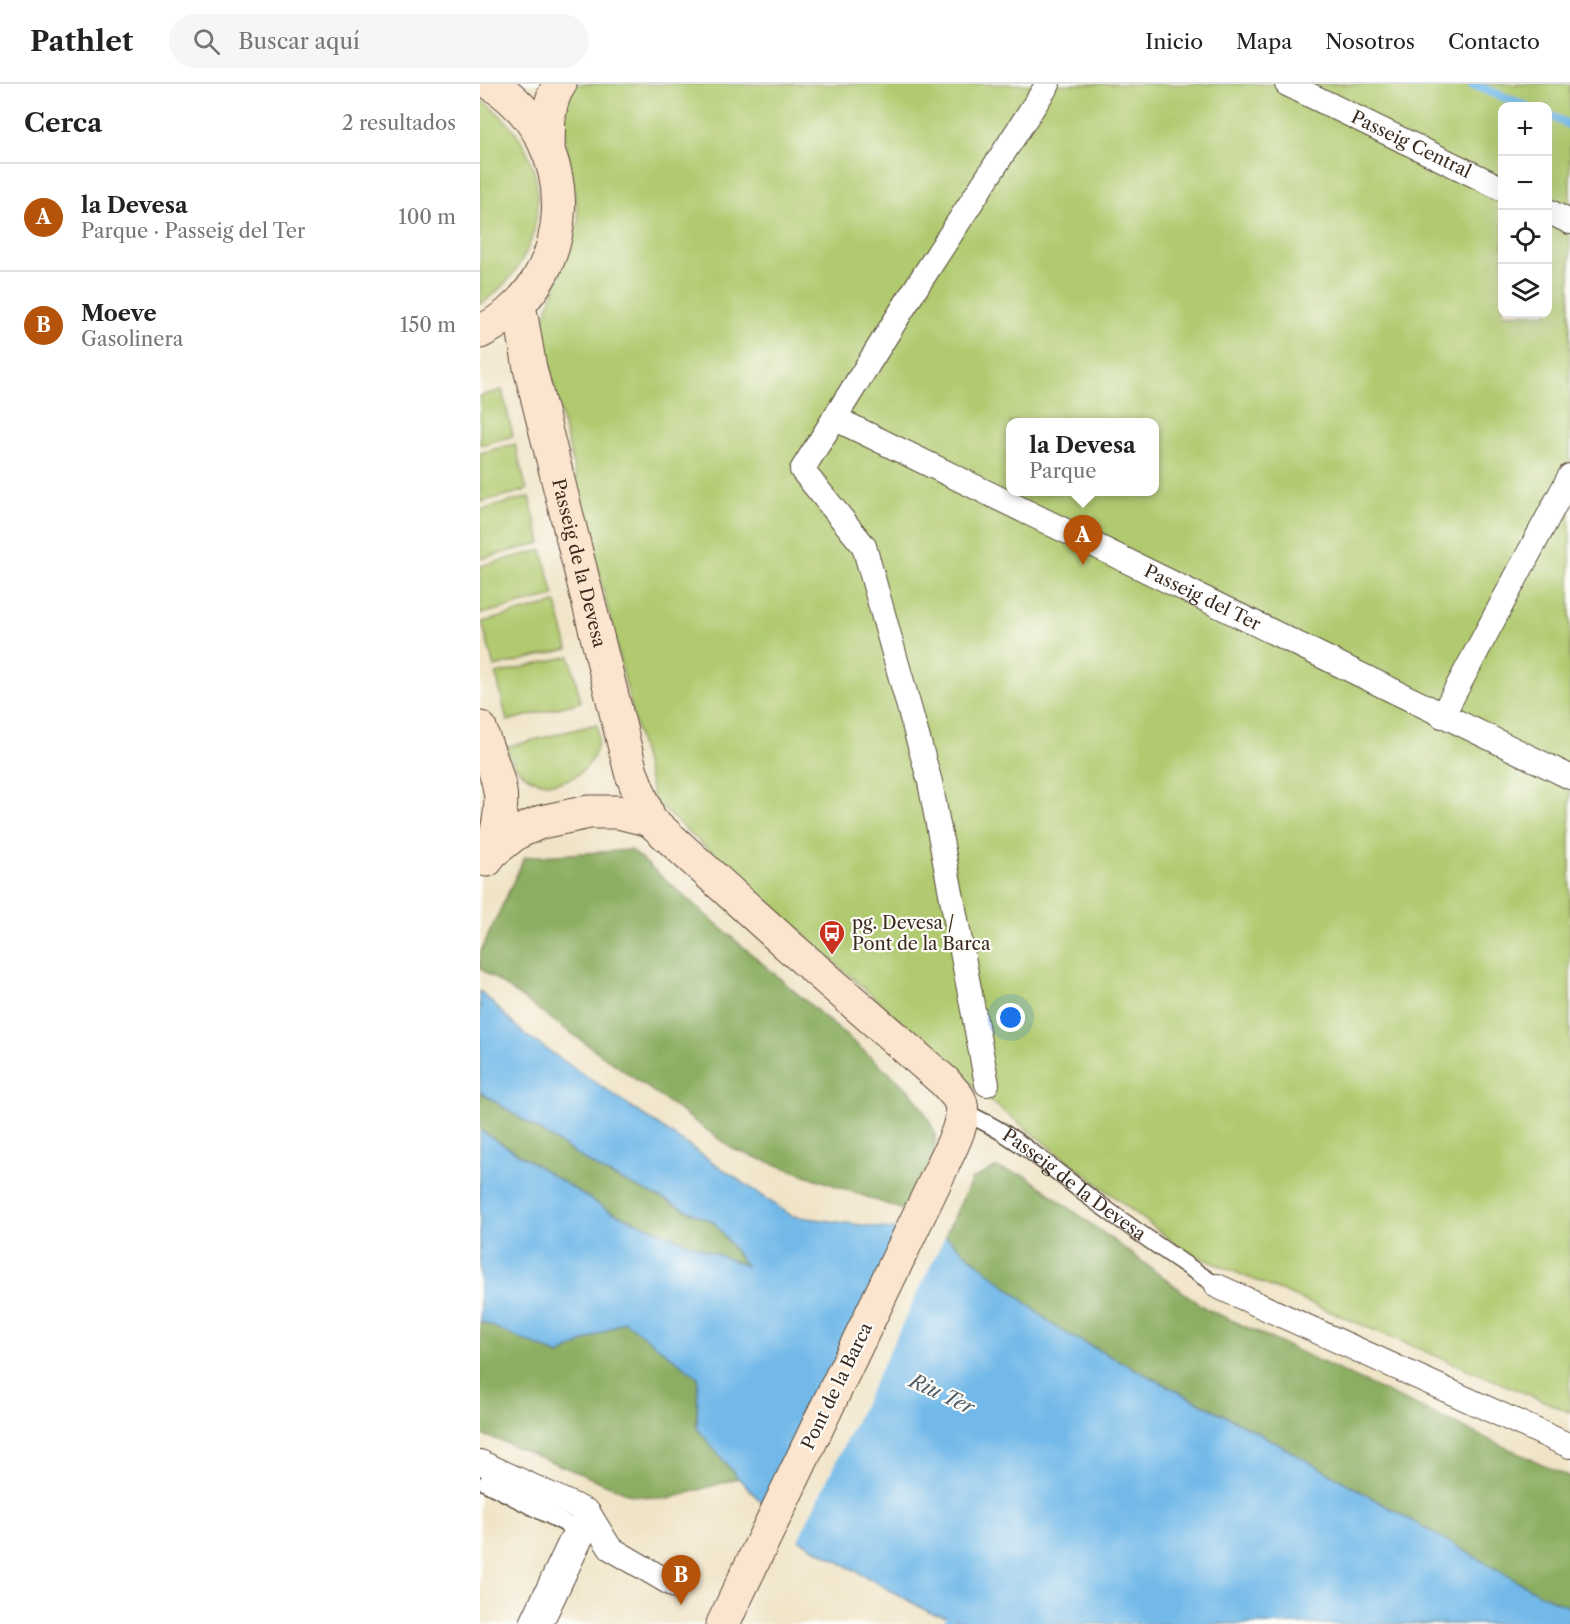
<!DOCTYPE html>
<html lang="es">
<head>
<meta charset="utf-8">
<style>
  :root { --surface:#fff; --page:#f6f6f6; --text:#222; --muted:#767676; --line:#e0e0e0; --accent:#b45309 }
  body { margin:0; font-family:"Libre Caslon Text",serif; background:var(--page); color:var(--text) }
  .controls { position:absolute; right:18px; top:18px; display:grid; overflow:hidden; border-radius:12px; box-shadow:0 6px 24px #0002 }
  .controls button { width:54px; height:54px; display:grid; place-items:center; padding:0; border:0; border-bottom:2px solid var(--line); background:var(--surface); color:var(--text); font:30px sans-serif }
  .you { position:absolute; left:531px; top:934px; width:21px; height:21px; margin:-15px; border:4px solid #fff; border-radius:50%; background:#1a73e8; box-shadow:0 0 0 9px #1a73e833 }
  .badge { display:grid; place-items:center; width:39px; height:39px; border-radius:50%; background:var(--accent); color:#fff; font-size:20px; font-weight:700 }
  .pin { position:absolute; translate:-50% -50px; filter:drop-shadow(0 2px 3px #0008) }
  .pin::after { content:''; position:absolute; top:32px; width:21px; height:18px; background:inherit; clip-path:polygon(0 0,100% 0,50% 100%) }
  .popup { position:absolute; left:526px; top:334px; width:153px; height:78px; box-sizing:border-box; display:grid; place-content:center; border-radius:12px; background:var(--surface); filter:drop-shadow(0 2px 4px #0005); font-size:20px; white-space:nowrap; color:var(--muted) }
  .popup b { font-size:22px; color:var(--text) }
  .popup::after { content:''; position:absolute; left:50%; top:100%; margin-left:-12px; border:12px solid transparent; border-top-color:var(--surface) }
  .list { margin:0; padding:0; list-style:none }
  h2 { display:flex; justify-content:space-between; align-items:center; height:78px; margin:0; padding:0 24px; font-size:26px }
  h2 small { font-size:20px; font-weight:400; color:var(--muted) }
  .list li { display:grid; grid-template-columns:39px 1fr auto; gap:18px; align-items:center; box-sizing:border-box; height:108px; padding:0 24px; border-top:2px solid var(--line) }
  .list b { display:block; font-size:22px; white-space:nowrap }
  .list p { margin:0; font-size:20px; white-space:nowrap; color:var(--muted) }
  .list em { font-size:20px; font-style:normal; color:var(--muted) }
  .icon { flex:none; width:33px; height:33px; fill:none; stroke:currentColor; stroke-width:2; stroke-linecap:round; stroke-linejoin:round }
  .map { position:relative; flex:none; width:1090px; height:1540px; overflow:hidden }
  header { display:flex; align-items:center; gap:36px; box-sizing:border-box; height:84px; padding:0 30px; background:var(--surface); border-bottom:2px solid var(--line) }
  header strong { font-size:28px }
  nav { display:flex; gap:33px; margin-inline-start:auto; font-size:21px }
  .search { width:420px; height:54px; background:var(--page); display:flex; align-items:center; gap:15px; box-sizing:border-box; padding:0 21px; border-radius:33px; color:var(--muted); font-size:22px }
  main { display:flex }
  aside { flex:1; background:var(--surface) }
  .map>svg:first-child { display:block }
</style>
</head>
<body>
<header>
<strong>Pathlet</strong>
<div class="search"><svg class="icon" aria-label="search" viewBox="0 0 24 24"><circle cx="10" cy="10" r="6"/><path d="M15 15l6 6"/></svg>Buscar aquí</div>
<nav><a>Inicio</a><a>Mapa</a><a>Nosotros</a><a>Contacto</a></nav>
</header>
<main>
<aside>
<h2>Cerca<small>2 resultados</small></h2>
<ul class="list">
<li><span class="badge">A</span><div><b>la Devesa</b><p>Parque · Passeig del Ter</p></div><em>100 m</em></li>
<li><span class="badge">B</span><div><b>Moeve</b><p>Gasolinera</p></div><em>150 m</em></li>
</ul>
</aside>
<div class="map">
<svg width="1090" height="1540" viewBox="0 0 1090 1540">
  <rect width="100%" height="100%" fill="#fdfcf7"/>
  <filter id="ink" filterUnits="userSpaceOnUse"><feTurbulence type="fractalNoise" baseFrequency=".0167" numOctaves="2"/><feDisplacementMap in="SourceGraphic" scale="12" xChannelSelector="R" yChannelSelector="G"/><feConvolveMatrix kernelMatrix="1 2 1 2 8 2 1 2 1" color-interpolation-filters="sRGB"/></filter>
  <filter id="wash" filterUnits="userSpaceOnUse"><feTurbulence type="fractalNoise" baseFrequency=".008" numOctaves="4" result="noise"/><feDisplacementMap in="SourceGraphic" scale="24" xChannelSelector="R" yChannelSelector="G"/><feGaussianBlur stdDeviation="1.35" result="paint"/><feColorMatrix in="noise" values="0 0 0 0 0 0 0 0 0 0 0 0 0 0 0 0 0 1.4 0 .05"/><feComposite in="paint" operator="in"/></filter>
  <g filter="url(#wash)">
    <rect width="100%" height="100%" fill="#f0e4c7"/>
    <path fill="#b1ca6f" stroke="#767a46" stroke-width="1.5" fill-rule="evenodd" d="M93 0H1090V1328L705 1167 504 1012 174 717 60 244 99 137 84 47 88 6ZM1023 22H1068V230H1023ZM531 338H675V408H531Z
      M0 16C10 21 17 28 25 36 72 83 67 162 18 206 12 211 7 217 0 220Z
      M22 306 33 352 0 361V312Z
      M35 360 47 406 0 418V369Z
      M49 413 61 459 0 475V426Z
      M62 466 74 512 0 530V482Z
      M76 519 88 565 14 583 2 538Z
      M90 572 101 618 27 637 16 590Z
      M117 640C129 701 44 724 26 663Z"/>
    <path fill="#8cae62" stroke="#646c40" stroke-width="1.5" d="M151 766 430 1007C439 1019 449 1033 454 1048 461 1071 439 1107 429 1128L255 1066 0 884V869L45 773Z
      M0 1008 122 1087 235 1139 267 1183 129 1127 0 1046Z
      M515 1084 546 1092 725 1224 1090 1393V1523L1058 1509 784 1352 578 1245 465 1152 492 1095Z
      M0 1237 79 1271 144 1237 218 1293 217 1344 258 1394 188 1415 152 1411 21 1357 0 1350Z"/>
    <path fill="#72b9e9" stroke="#567284" stroke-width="1.5" d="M0 907 44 950 312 1132 465 1152 578 1245 784 1352 1058 1509 1090 1523V1540H496L451 1529 318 1455 258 1394 217 1344 218 1293 144 1237 79 1271 0 1237V1046L129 1127 266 1182 235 1139 122 1087 0 1008Z"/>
    <path fill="#f0e4c7" d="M421 1144 466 1150 317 1458 284 1424Z"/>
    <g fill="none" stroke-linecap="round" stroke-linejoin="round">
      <path stroke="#72b9e9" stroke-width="9" d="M992 0 1046 22
        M1068 31 1090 41
        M468 1540 475 1523"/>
    </g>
  </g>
  <g filter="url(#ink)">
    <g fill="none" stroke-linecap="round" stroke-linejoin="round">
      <g stroke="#564637" stroke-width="19">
        <g id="service">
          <path id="s1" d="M482 1028C530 1046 571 1084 612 1115 653 1145 695 1174 737 1202"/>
          <path d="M6 1399 100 1447"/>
        </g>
      </g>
      <g stroke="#564637" stroke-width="26">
        <g id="pedestrian">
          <path id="s2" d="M807 0 1023 105"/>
          <path d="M1068 127 1090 138"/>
          <path id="s3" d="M354 334 1090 693"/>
          <path d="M962 632 1090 392"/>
          <path d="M507 1000 450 698 384 462 322 386 439 199 568 0"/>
          <path d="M737 1202 1090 1362"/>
          <path d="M0 1378 108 1428 130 1464 195 1502"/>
        </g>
      </g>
      <g stroke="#564637" stroke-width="34">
        <path id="minor" d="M56 1540 100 1447"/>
      </g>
      <g stroke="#564637" stroke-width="35">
        <g id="secondary">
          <path d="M68 66C69 43 66 20 80 0"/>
          <path id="s4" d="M39 220 50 284 151 688 170 736 310 863 465 998C469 1003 474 1008 478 1013 490 1033 470 1064 462 1083L243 1540"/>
          <path d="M0 248C100 199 105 59 12 0"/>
          <path d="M0 644C6 665 17 686 20 707 23 724 16 761 7 776"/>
          <path d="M11 769 36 749 61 738 109 728H138L170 736"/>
        </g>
      </g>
      <use href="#service" stroke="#fff" stroke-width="16"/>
      <use href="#pedestrian" stroke="#fff" stroke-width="24"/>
      <use href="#minor" stroke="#fff" stroke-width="32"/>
      <use href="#secondary" stroke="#fce5cf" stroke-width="33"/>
    </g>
  </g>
  <defs>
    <g id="bus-pin" transform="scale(1.35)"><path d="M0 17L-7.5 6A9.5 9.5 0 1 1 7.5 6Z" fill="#c8321e" stroke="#fdfcf7"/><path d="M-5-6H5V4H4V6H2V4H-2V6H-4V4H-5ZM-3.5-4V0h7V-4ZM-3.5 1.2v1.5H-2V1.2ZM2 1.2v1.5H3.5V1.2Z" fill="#fff"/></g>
  </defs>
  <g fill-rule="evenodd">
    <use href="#bus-pin" x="352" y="849"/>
  </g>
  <g text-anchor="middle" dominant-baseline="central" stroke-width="4.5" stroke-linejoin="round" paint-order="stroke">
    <g font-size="18" fill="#3b2a1e" stroke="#fdfcf7">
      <text stroke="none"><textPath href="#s2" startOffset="138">Passeig Central</textPath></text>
      <text stroke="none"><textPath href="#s4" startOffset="266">Passeig de la Devesa</textPath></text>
      <text stroke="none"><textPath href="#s3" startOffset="410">Passeig del Ter</textPath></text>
      <text stroke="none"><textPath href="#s1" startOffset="134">Passeig de la Devesa</textPath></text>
      <text transform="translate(357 1302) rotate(-64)">Pont de la Barca</text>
    </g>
    <g font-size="18" fill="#3b2a1e" stroke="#fdfcf7" text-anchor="start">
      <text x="372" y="839">pg. Devesa /<tspan x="372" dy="21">Pont de la Barca</tspan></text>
    </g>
    <g font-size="20" font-style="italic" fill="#4e5c65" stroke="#fdfcf7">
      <text transform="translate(462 1310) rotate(25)">Riu Ter</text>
    </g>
  </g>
</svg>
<div class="controls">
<button>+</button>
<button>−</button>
<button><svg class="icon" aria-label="locate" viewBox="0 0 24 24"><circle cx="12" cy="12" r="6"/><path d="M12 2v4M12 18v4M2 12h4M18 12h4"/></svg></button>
<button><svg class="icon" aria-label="layers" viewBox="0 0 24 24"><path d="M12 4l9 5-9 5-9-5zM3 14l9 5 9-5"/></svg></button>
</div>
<div class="you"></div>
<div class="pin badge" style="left:603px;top:481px">A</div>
<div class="popup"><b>la Devesa</b>Parque</div>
<div class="pin badge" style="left:201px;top:1521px">B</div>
</div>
</main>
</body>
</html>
